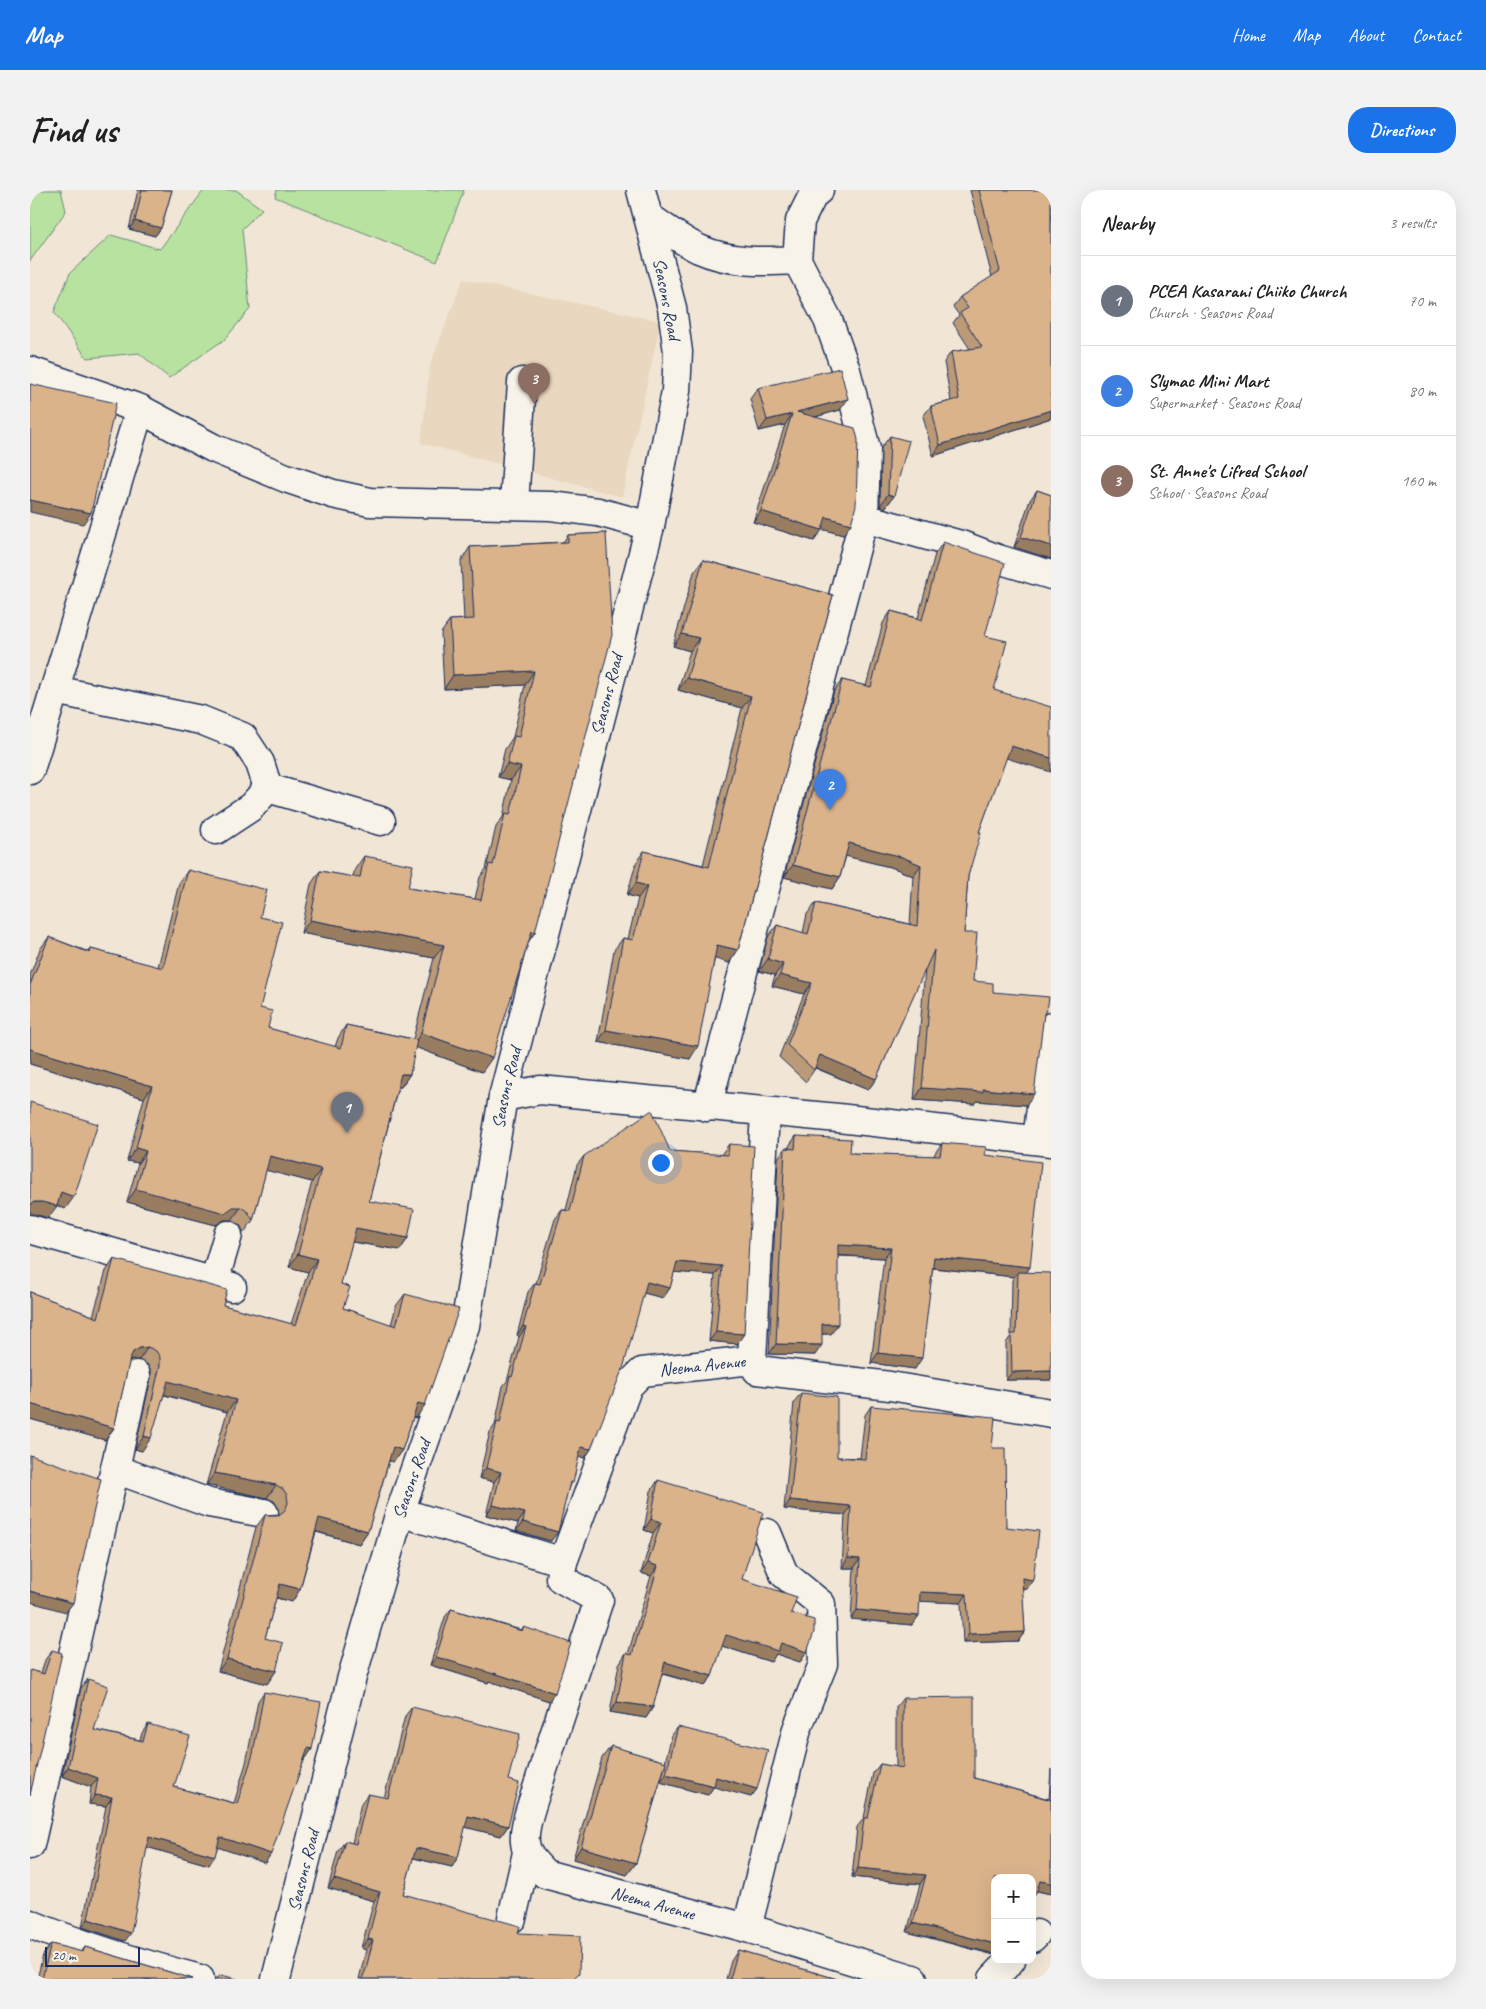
<!DOCTYPE html>
<html lang="en">
<head>
<meta charset="utf-8">
<style>
  :root { --surface:#fff; --page:#f2f2f2; --text:#222; --muted:#767676; --line:#e0e0e0; --accent:#1a73e8 }
  body { margin:0; font-family:Caveat,sans-serif; background:var(--page); color:var(--text) }
  .controls { position:absolute; right:15px; bottom:15px; display:grid; overflow:hidden; border-radius:10px; box-shadow:0 5px 20px #0002 }
  .controls button { width:45px; height:45px; display:grid; place-items:center; padding:0; border:0; border-bottom:1px solid var(--line); background:var(--surface); color:var(--text); font:25px sans-serif }
  .scale { position:absolute; left:15px; bottom:12px; width:95px; box-sizing:border-box; padding-left:5px; border:2px solid #1b2f5e; border-top:0; font-size:14px; line-height:18px; white-space:nowrap; color:#1b2f5e; -webkit-text-stroke:4px #f7f3e8; paint-order:stroke }
  .you { position:absolute; left:630px; top:972px; width:18px; height:18px; margin:-12px; border:4px solid #fff; border-radius:50%; background:#1a73e8; box-shadow:0 0 0 8px #1a73e833 }
  .badge { display:grid; place-items:center; width:32px; height:32px; border-radius:50%; background:var(--accent); color:#fff; font-size:16px; font-weight:700 }
  .pin { position:absolute; translate:-50% -41px; filter:drop-shadow(0 1px 2px #0008) }
  .pin::after { content:''; position:absolute; top:26px; width:18px; height:15px; background:inherit; clip-path:polygon(0 0,100% 0,50% 100%) }
  .list { margin:0; padding:0; list-style:none }
  h2 { display:flex; justify-content:space-between; align-items:center; height:65px; margin:0; padding:0 20px; font-size:21px }
  h2 small { font-size:16px; font-weight:400; color:var(--muted) }
  .list li { display:grid; grid-template-columns:32px 1fr auto; gap:15px; align-items:center; box-sizing:border-box; height:90px; padding:0 20px; border-top:1px solid var(--line) }
  .list b { display:block; font-size:19px; white-space:nowrap }
  .list p { margin:0; font-size:16px; white-space:nowrap; color:var(--muted) }
  .list em { font-size:16px; font-style:normal; color:var(--muted) }
  .map { position:relative; flex:none; width:1021px; height:1789px; overflow:hidden; border-radius:20px }
  header { display:flex; align-items:center; gap:30px; box-sizing:border-box; height:70px; padding:0 25px; background:var(--accent); color:#fff }
  header strong { font-size:24px }
  nav { display:flex; gap:28px; margin-inline-start:auto; font-size:18px }
  .intro { display:flex; align-items:center; justify-content:space-between; box-sizing:border-box; height:120px; padding:0 30px }
  h1 { margin:0; font-size:35px }
  .button { padding:12px 22px; border-radius:20px; background:var(--accent); color:#fff; font-size:18px; font-weight:700 }
  main { display:flex; gap:30px; padding:0 30px }
  aside { flex:1; background:var(--surface); border-radius:20px; box-shadow:0 5px 20px #0002 }
  .map>svg:first-child { display:block }
</style>
</head>
<body>
<header>
<strong>Map</strong>
<nav><a>Home</a><a>Map</a><a>About</a><a>Contact</a></nav>
</header>
<div class="intro"><h1>Find us</h1><a class="button">Directions</a></div>
<main>
<div class="map">
<svg width="1021" height="1789" viewBox="0 0 1021 1789">
  <rect width="100%" height="100%" fill="#f1e6d5"/>
  <filter id="ink" filterUnits="userSpaceOnUse"><feTurbulence type="fractalNoise" baseFrequency=".02" numOctaves="2"/><feDisplacementMap in="SourceGraphic" scale="10" xChannelSelector="R" yChannelSelector="G"/><feConvolveMatrix kernelMatrix="1 2 1 2 8 2 1 2 1" color-interpolation-filters="sRGB"/></filter>
  <g filter="url(#ink)">
    <path fill="#ead7bf" d="M433 89 631 131 592 307 391 253 400 175Z"/>
    <path fill="#b8e29f" stroke="#6a887e" d="M0 0H31L36 21 0 71Z
      M174 0H206L232 19 212 39 220 119 195 149 139 188 109 163 57 168 24 122 40 83 81 45 130 59Z
      M247 0H434L407 72 245 7Z"/>
    <g fill="none" stroke-linecap="round" stroke-linejoin="round">
      <g stroke="#1b2f5e" stroke-width="31">
        <g id="minor">
          <path d="M620 28C635 38 652 51 669 59 701 73 733 72 767 70"/>
          <path d="M0 181 110 219 183 258 256 288 303 304 340 312 521 316 568 322 620 336"/>
          <path d="M484 314 492 192"/>
          <path d="M834 328 934 356 968 369 1021 385"/>
          <path d="M24 500 171 530 213 547 230 573 238 598 351 631"/>
          <path d="M0 580 110 219"/>
          <path d="M186 640 221 617 238 598"/>
          <path d="M473 907 510 900 808 928 1021 952"/>
          <path d="M677 917 834 328 836 259 816 180 798 130 767 70 770 31 783 5 789 0"/>
          <path d="M1007 950 1021 837"/>
          <path d="M0 1039 202 1097"/>
          <path d="M184 1092 198 1045"/>
          <path d="M722 1170 735 922"/>
          <path d="M85 1279 179 1313 234 1323"/>
          <path d="M370 1322 533 1372"/>
          <path d="M0 1655 106 1185"/>
          <path d="M482 1728 497 1663"/>
          <path d="M0 1734C55 1757 112 1774 170 1789"/>
          <path d="M717 1738 767 1539 793 1474 791 1414 754 1384 737 1343"/>
          <path d="M1002 1748 1006 1744"/>
          <path id="s1" d="M246 1789 322 1487 370 1322 435 1136 473 907 620 336 646 201 648 162 642 118 611 0"/>
          <path id="s2" d="M883 1789 717 1738 515 1684C506 1674 496 1666 495 1652 493 1634 505 1607 510 1589 529 1529 549 1470 569 1410L530 1388 533 1372 598 1196 612 1182 722 1170 727 1180 860 1196 1021 1223"/>
          <path d="M963 1789 981 1770"/>
        </g>
      </g>
      <use href="#minor" stroke="#f7f3e8" stroke-width="28"/>
    </g>
    <path fill="#bb9a78" stroke="#1b2f5e" d="M108 0H142L131 38 125 46 99 39Z
      M940 0H1021V228L903 266 893 226 901 216 921 211 914 172 921 162 940 159 923 133 929 125 923 117 930 107 962 87Z
      M728 198 810 220 785 227 813 345 792 339 784 351 723 332 755 235 729 241 720 209Z
      M860 246 864 306 855 318 850 316 851 258Z
      M1007 300 1021 305 984 357 1000 310Z
      M576 343 505 742 499 751 452 882 385 857 380 884 371 897H368L339 1011 378 1048 370 1060 322 1052 311 1094 313 1118 361 1135 366 1116 375 1104 386 1228 383 1227 372 1260 363 1272 359 1271 338 1341 329 1354 286 1342 270 1399 262 1412 246 1408 235 1448 246 1481 237 1494 188 1481 226 1337 235 1325 249 1324 248 1317 244 1311 237 1308 176 1295 197 1222 134 1205 112 1261 105 1259 121 1188V1180L117 1174 109 1170H101L99 1172 84 1238 75 1250 0 1229V1102L63 1126 76 1081 84 1069 193 1115 261 1134 278 1082 259 1077 282 992 236 980 223 1030 214 1043 210 1035 202 1030H194L186 1035 97 1012 108 973 97 971 114 908 0 874V785L10 759 19 747 59 762 61 759 128 777 149 693 158 680 230 727V818L238 838 305 857 308 848 316 835 383 849 404 768 271 743 281 694 290 681 323 687 325 679 334 666 378 698 445 709 450 687 456 679 466 637 473 627 481 590 468 587 475 559 483 547 495 495 414 499 411 443 420 430 434 429 431 371 440 357 533 352 538 345Z
      M913 352 955 446 964 500 976 568 949 642 938 686 934 743 943 791 963 802 1014 824 996 915 947 911 945 914 884 910 895 779 846 889 838 900 785 878 784 880 776 892 749 867 774 804 742 796 745 785 729 781 738 747 747 735 773 743 777 724 786 713 880 734 883 686 864 678 816 666 810 687 802 699 754 687 804 501 812 490 836 496 853 433 861 421 888 428 905 364Z
      M673 370 803 405 708 760 699 773 685 768 660 869 568 852 584 760 593 748 598 749 608 708 597 705 606 673 614 661 673 675 712 518 648 500 660 461 643 456 664 382Z
      M766 946 820 963 904 966 905 963 912 953 955 965 1000 1077 996 1082 1021 1190H976V1153L981 1146 982 1090 984 1087 903 1078 885 1179 841 1173 854 1068 808 1066 801 1144H792L785 1165 739 1164 748 968 755 958H759V956Z
      M699 954 707 1154 679 1151 685 1085 644 1082 640 1098 633 1108 614 1103 561 1259 555 1268 549 1267 521 1351 486 1341 488 1333 456 1325 464 1292 449 1288 460 1242 465 1235 473 1196 477 1191 489 1147 487 1145 498 1102 505 1093H506L525 1029 532 1020H536L547 975 554 966 640 961 692 965V963Z
      M771 1203 807 1267 830 1268 835 1225 841 1216 962 1258 976 1337 997 1399 992 1398 995 1442 988 1451 933 1453 931 1413 889 1411 882 1435 821 1429 824 1378H812L815 1325 754 1319 764 1212Z
      M628 1290 712 1389 761 1423 777 1462 770 1472 746 1464 741 1472 692 1456 682 1486 675 1496 632 1484 623 1517 616 1528 580 1522 589 1474 596 1463 598 1464 621 1386 611 1383 623 1343 614 1340 621 1301Z
      M421 1419 491 1440 494 1437 525 1503 519 1511 459 1491 458 1493 400 1475 415 1427Z
      M22 1460 0 1605 11 1483 15 1470Z
      M58 1489 64 1540 110 1550 112 1543 118 1534 144 1597 204 1613 216 1573 228 1511 234 1502 282 1559 276 1568H275L235 1673 188 1657 179 1675 117 1657 95 1751 52 1737 76 1616 59 1614 61 1597 32 1586 51 1498Z
      M873 1508 944 1588 1019 1609 1021 1579V1704L1007 1701 965 1688 964 1765 877 1742 890 1694 822 1687 827 1637 834 1628 843 1583 850 1574 866 1577V1517Z
      M382 1517 478 1590V1636L471 1646 435 1637 428 1667 422 1677 383 1668 373 1704 488 1743 545 1789H329L336 1760 331 1758 344 1711 298 1698 308 1661 315 1651 322 1653 331 1613 338 1604 354 1608 375 1526Z
      M648 1537 727 1599 721 1607 684 1596 678 1605 630 1592 635 1575 606 1673 597 1685 543 1669 572 1568 581 1556 635 1572 642 1545Z
      M21 1754 51 1762 55 1757 163 1789H7L13 1765Z
      M708 1760 807 1789H696L701 1771Z"/>
    <path fill="#997d61" stroke="#1b2f5e" d="M105 31 131 38 125 46 99 39Z
      M818 209 810 220 759 234 767 222Z
      M1021 220V228L903 266 910 255Z
      M762 224 755 235 729 241 737 230Z
      M858 304 864 306 855 318 850 316Z
      M0 310 61 323 53 334 0 322Z
      M731 321 792 340 784 351 723 332Z
      M796 327 821 334 813 345 788 338Z
      M991 347 1021 356V369L984 357Z
      M652 444 669 448 660 461 643 456Z
      M504 481 495 495 414 499 423 485Z
      M657 488 721 506 712 518 648 500Z
      M981 556 1021 568V582L973 567Z
      M477 574 491 577 481 590 468 587Z
      M819 653 872 667 891 675 883 686 864 678 811 665Z
      M763 675 810 687 802 699 754 687Z
      M606 693 617 696 608 708 597 705Z
      M280 730 414 755 404 768 271 743Z
      M502 741 505 742 496 755Z
      M687 755 708 760 699 773 679 767Z
      M738 769 753 774 745 785 729 781Z
      M750 785 782 793 774 804 742 796Z
      M576 840 668 856 660 869 568 852Z
      M391 843 462 868 452 882 382 856Z
      M0 859 122 896 114 908 0 874Z
      M790 865 846 889 838 900 782 876Z
      M371 884H380L371 897H362Z
      M892 898 953 899 1004 904 996 915 947 911 945 914 884 910Z
      M106 958 116 961 108 973 97 971Z
      M240 966 291 979 282 992 231 979Z
      M106 999 211 1017 202 1030H194L186 1035 97 1012Z
      M31 1002 44 1007 35 1019 23 1014Z
      M4 1012H12L27 1016 18 1028 4 1024H0V1015Z
      M326 1038 378 1048 370 1060 317 1051Z
      M808 1055 861 1058 854 1068 801 1065Z
      M268 1064 287 1069 278 1082 259 1077Z
      M904 1067 1000 1077 993 1088 988 1082 984 1087 897 1077Z
      M647 1072 692 1076 685 1085 640 1082Z
      M617 1092 640 1098 633 1108 610 1102Z
      M792 1134H808L801 1144H785Z
      M493 1136 496 1137 489 1147 487 1145Z
      M686 1142 714 1144 707 1154 679 1151Z
      M746 1154 792 1155 785 1165 739 1164Z
      M118 1157 109 1170H101L94 1175 103 1162 110 1158Z
      M848 1163 892 1168 885 1179 841 1173Z
      M1021 1181V1190H976L982 1182Z
      M138 1191 206 1210 197 1222 129 1203Z
      M388 1213 395 1215 386 1228 379 1226Z
      M0 1214 84 1238 75 1250 0 1229Z
      M114 1246 121 1248 112 1261 105 1259Z
      M363 1257 372 1260 363 1272 354 1269Z
      M551 1257 561 1259 555 1268 545 1266Z
      M456 1278 471 1282 464 1292 449 1288Z
      M185 1283 246 1295 237 1308 176 1295Z
      M760 1310 821 1316 815 1325 754 1319Z
      M463 1315 495 1323 488 1333 456 1325Z
      M289 1328 338 1341 329 1354 281 1340Z
      M621 1329 631 1332 623 1343 614 1340Z
      M493 1332 528 1342 521 1351 486 1341Z
      M818 1368 830 1369 824 1378H812Z
      M618 1373 628 1376 621 1386 611 1383Z
      M992 1388 1003 1390 997 1399 986 1397Z
      M250 1394 270 1399 262 1412 241 1406Z
      M0 1401 43 1413 36 1422 0 1412Z
      M890 1402 937 1404 931 1413 883 1411Z
      M827 1420 889 1426 882 1435 821 1429Z
      M995 1442 988 1451 933 1453 939 1444Z
      M696 1445 751 1453 777 1462 770 1472 746 1464 741 1472 689 1455Z
      M406 1467 464 1483 525 1503 519 1511 459 1491 458 1493 400 1475Z
      M197 1469 246 1481 237 1494 188 1481Z
      M635 1472 682 1486 675 1496 628 1482Z
      M587 1512 623 1517 616 1528 580 1522Z
      M278 1558 282 1559 276 1568 272 1567Z
      M38 1577 68 1588 61 1597 32 1586Z
      M636 1584 684 1596 678 1605 630 1592Z
      M686 1587 727 1599 721 1607 680 1596Z
      M65 1605 82 1607 76 1616 59 1614Z
      M438 1626 478 1636 471 1646 431 1636Z
      M119 1647 185 1666 179 1675 113 1656Z
      M190 1647 241 1664 235 1673 184 1656Z
      M551 1657 606 1673 597 1685 543 1669Z
      M386 1658 428 1667 422 1677 380 1667Z
      M828 1678 896 1685 890 1694 822 1687Z
      M304 1689 350 1702 344 1711 298 1698Z
      M1010 1691 1021 1693V1704L1003 1700Z
      M58 1729 101 1743 95 1751 52 1737Z
      M883 1733 965 1754V1764L877 1742Z
      M338 1749 343 1750 336 1760 331 1758Z"/>
    <path fill="#dab38b" stroke="#1b2f5e" d="M112 0H142L131 38 105 31Z
      M949 0H1021V220L910 255 901 216 929 209 921 162 952 157 930 123 938 118 930 107 970 81Z
      M810 178 818 209 767 222 825 238 828 250 826 315 821 334 796 327 792 340 731 321 762 224 737 230 728 198Z
      M0 194 86 213 61 323 0 310Z
      M860 246 879 251 864 306 858 304Z
      M1007 300 1021 305V356L991 347Z
      M576 343 582 445 505 742 502 741 462 868 391 843 414 755 280 730 290 681 330 688 334 666 383 675 378 698 451 710 459 674 463 675 475 624 480 625 491 577 477 574 484 546 489 547 504 481 423 485 420 430 444 429 440 357 538 352V345Z
      M913 352 975 373 955 446 977 451 964 500 1021 517V568L981 556 949 642H951L938 686 934 743H947L943 791 963 793V802L1019 807 1018 815 1014 824 1004 904 953 899V902L892 898 904 760 846 889 790 865 784 880 757 855 782 793 750 785 753 774 738 769 747 735 778 744 786 713 887 736 891 675 872 667 819 653 810 687 763 675 812 490 841 497 861 421 892 430Z
      M673 370 803 405 708 760 687 755 668 856 576 840 593 748 603 750 617 696 606 693 614 661 679 677 721 506 657 488 669 448 652 444Z
      M158 680 237 700 230 727 252 732 230 818 242 821 238 838 311 858 316 835 387 850 380 884H371L339 1011 384 1019 378 1048 326 1038 311 1094 320 1097 313 1118 366 1136 375 1104 429 1119 395 1215 388 1213 372 1260 363 1257 338 1341 289 1328 270 1399 250 1394 235 1448 253 1453 246 1481 197 1469 235 1325H249L255 1320 258 1313 257 1305 253 1299 246 1295 185 1283 206 1210 138 1191 121 1248 114 1246 130 1175V1167L126 1161 118 1157 110 1158 103 1162 100 1169 84 1238 0 1214V1102L68 1128 84 1069 197 1100 193 1115 266 1135 287 1069 268 1064 291 979 240 966 223 1030 218 1022 211 1017H203L195 1023 106 999 116 961 106 958 122 896 0 859V795L19 747 60 763 61 759 133 778Z
      M0 912 68 934 44 1007 31 1002 27 1016 12 1012H4L0 1015Z
      M622 920 640 961 698 965 699 954 724 956 714 1144 686 1142 692 1076 647 1072 640 1098 617 1092 594 1175 561 1259 551 1257 543 1293 540 1292 528 1342 493 1332 495 1323 463 1315 471 1282 456 1278 467 1232 470 1233 480 1186 482 1187 496 1137 493 1136 505 1093 510 1094 532 1020 540 1021 554 966Z
      M766 946 821 949 820 963 910 966 912 953 956 957 955 965 1011 972 1000 1077 904 1067 892 1168 848 1163 861 1058 808 1055V1134H792V1155L746 1154 755 958 765 959Z
      M988 1082 1021 1083V1181L982 1182 981 1144H986Z
      M771 1203 807 1207V1267L835 1269 841 1216 965 1227 962 1258H975L976 1337 1009 1341 1003 1390 992 1388 995 1442 939 1444 937 1404 890 1402 889 1426 827 1420 830 1369 818 1368 821 1316 760 1310Z
      M0 1265 71 1289 43 1413 0 1401Z
      M628 1290 733 1322 712 1389 767 1407 761 1423 784 1430V1442L777 1462 751 1453 748 1461 696 1445 682 1486 635 1472 623 1517 587 1512 596 1463 602 1465 628 1376 618 1373 631 1332 621 1329Z
      M421 1419 492 1441 494 1437 541 1453 525 1503 464 1483V1484L406 1467Z
      M22 1460 32 1463 0 1605V1480L14 1484Z
      M58 1489 78 1496 64 1540 113 1551 118 1534 160 1546 144 1597 207 1614 223 1564 234 1502 291 1512 282 1559 278 1558 241 1664 190 1647 185 1666 119 1647 101 1743 58 1729 82 1607 65 1605 68 1588 38 1577Z
      M944 1507V1588L1021 1610V1693L1010 1691 1005 1705 1002 1704V1688H965V1754L883 1733 896 1685 828 1678 834 1628H838L850 1574 873 1578V1508Z
      M382 1517 490 1544 478 1590 489 1593 478 1636 438 1626 428 1667 386 1658 373 1704 490 1736 488 1743 550 1746 549 1783 543 1789H332L336 1779 343 1750 338 1749 350 1702 304 1689 315 1651 326 1654 338 1604 358 1608Z
      M648 1537 738 1560 727 1599 686 1587 684 1596 636 1584Z
      M581 1556 636 1572 606 1673 551 1657Z
      M21 1754 53 1762 55 1757 163 1789H12Z
      M708 1760 807 1789H700Z
      M191 1785 207 1789H186Z"/>
  </g>
  <g text-anchor="middle" dominant-baseline="central" stroke-width="5" stroke-linejoin="round" paint-order="stroke">
    <g font-size="18" fill="#1b2f5e" stroke="#f7f3e8">
      <text transform="translate(637 109) rotate(79)">Seasons Road</text>
      <text stroke="none"><textPath href="#s1" startOffset="1328">Seasons Road</textPath></text>
      <text stroke="none"><textPath href="#s1" startOffset="922">Seasons Road</textPath></text>
      <text stroke="none"><textPath href="#s2" startOffset="1004">Neema Avenue</textPath></text>
      <text stroke="none"><textPath href="#s1" startOffset="518">Seasons Road</textPath></text>
      <text stroke="none"><textPath href="#s1" startOffset="112">Seasons Road</textPath></text>
      <text transform="translate(623 1713) rotate(15)">Neema Avenue</text>
    </g>
  </g>
</svg>
<div class="controls">
<button>+</button>
<button>−</button>
</div>
<div class="scale">20 m</div>
<div class="you"></div>
<div class="pin badge" style="left:317px;top:943px;background:#6b7280">1</div>
<div class="pin badge" style="left:800px;top:620px;background:#3f7fe0">2</div>
<div class="pin badge" style="left:504px;top:214px;background:#8d6e63">3</div>
</div>
<aside>
<h2>Nearby<small>3 results</small></h2>
<ul class="list">
<li><span class="badge" style="background:#6b7280">1</span><div><b>PCEA Kasarani Chiiko Church</b><p>Church · Seasons Road</p></div><em>70 m</em></li>
<li><span class="badge" style="background:#3f7fe0">2</span><div><b>Slymac Mini Mart</b><p>Supermarket · Seasons Road</p></div><em>80 m</em></li>
<li><span class="badge" style="background:#8d6e63">3</span><div><b>St. Anne's Lifred School</b><p>School · Seasons Road</p></div><em>160 m</em></li>
</ul>
</aside>
</main>
</body>
</html>
